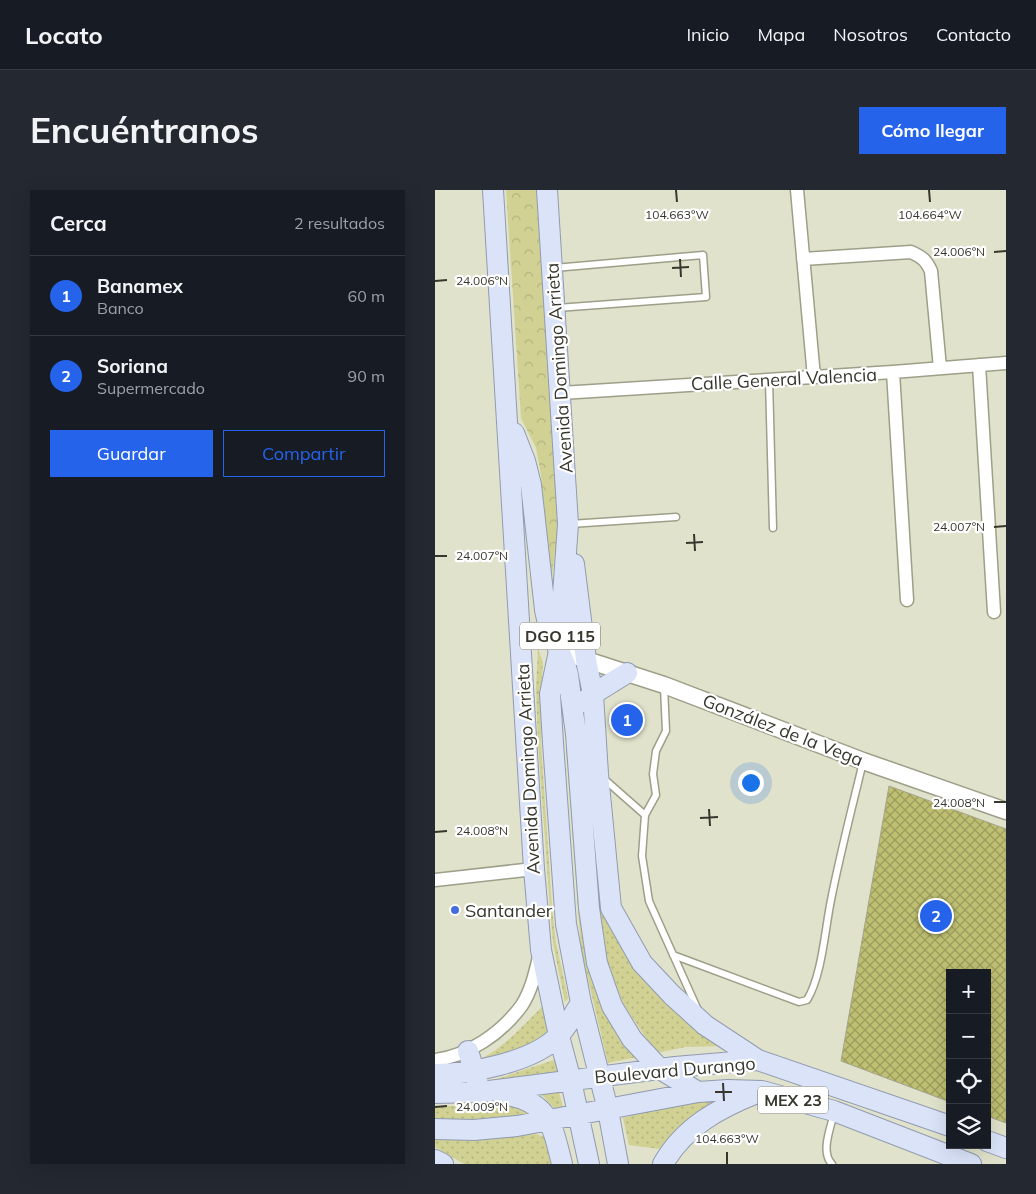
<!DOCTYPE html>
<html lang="es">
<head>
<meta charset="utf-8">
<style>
  :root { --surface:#171b24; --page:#242831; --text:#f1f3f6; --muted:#9ea1a6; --line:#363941; --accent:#2563eb }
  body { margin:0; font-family:Mulish,sans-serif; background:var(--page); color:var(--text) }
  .controls { position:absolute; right:15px; bottom:15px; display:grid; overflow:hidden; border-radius:0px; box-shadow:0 5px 20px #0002 }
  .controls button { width:45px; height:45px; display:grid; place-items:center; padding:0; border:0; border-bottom:1px solid var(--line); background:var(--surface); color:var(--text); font:25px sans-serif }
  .you { position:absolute; left:315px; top:592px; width:18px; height:18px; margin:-12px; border:4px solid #fff; border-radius:50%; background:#1a73e8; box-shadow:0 0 0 8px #1a73e833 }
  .badge { display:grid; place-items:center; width:32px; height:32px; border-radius:50%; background:var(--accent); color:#fff; font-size:16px; font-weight:700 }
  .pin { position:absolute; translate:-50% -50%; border:2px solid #fff; box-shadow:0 1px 5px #0006 }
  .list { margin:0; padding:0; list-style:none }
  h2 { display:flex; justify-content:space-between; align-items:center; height:65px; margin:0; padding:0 20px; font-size:21px }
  h2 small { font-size:16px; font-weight:400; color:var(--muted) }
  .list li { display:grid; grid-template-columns:32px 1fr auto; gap:15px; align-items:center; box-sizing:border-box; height:80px; padding:0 20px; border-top:1px solid var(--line) }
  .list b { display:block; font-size:19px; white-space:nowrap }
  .list p { margin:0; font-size:16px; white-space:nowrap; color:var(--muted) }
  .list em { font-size:16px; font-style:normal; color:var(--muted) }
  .actions { display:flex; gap:10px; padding:15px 20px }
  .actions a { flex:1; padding:11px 0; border:1px solid var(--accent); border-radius:0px; text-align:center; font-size:18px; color:var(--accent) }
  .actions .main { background:var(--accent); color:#fff }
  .icon { flex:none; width:28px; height:28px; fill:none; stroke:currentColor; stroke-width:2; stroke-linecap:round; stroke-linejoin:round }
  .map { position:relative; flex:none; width:571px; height:974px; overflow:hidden; border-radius:0px }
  header { display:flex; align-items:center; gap:30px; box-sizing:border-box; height:70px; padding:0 25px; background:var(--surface); border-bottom:1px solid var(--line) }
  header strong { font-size:24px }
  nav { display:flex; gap:28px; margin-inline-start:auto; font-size:18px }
  .intro { display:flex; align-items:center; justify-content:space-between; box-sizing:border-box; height:120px; padding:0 30px }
  h1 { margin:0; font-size:35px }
  .button { padding:12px 22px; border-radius:0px; background:var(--accent); color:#fff; font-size:18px; font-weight:700 }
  main { display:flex; gap:30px; padding:0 30px }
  aside { flex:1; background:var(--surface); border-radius:0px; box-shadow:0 5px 20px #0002 }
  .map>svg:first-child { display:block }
</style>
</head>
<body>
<header>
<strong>Locato</strong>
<nav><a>Inicio</a><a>Mapa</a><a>Nosotros</a><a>Contacto</a></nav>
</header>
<div class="intro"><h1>Encuéntranos</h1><a class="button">Cómo llegar</a></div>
<main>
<aside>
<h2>Cerca<small>2 resultados</small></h2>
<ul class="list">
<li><span class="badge">1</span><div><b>Banamex</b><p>Banco</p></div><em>60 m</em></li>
<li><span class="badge">2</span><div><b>Soriana</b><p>Supermercado</p></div><em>90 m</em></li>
</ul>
<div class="actions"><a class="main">Guardar</a><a>Compartir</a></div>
</aside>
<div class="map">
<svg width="571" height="974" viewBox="0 0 571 974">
  <defs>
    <pattern id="grass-dots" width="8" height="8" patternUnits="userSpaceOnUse" patternTransform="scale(1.25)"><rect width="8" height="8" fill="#d0d193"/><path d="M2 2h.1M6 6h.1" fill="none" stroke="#b3b47f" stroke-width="1.8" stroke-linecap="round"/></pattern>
    <pattern id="forest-crowns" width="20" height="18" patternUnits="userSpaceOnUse" patternTransform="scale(1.25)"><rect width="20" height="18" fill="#d0d193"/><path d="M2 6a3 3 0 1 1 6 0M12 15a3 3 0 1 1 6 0" fill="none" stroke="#b3b47f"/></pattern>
    <pattern id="building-cross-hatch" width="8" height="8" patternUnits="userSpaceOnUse" patternTransform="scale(1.25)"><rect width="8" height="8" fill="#bebf71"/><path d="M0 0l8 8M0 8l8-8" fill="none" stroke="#9b9c5d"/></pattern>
  </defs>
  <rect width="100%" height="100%" fill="#e1e2cb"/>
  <path fill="url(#grass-dots)" d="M103 458 108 473 106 501V553L117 718 121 753 133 808 130 812 118 753 115 718 103 553 101 498Z
    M149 524 179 730 288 856 251 857 221 863 189 815 171 771 163 727Z
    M131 558H134L146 735 150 758 157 786 202 867 173 873 146 760Z
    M109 815 116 844 48 878 40 871C66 862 90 833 109 815Z
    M122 869 127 886 53 892Z
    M124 902 129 921 123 922 107 905Z
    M280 910C256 926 243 936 225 959L194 955 188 928C218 920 249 911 280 910Z
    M61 913C76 913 86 917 98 925L46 930H0V916H31Z
    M101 944 109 947 118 974H29L0 957V950L47 949Z"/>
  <path fill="url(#forest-crowns)" d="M71 0H102L124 331 115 402 106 285 101 258 86 228Z"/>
  <path fill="url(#building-cross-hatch)" stroke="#a4a48e" d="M454 596 571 639V933L552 926V783H515V912L406 871Z"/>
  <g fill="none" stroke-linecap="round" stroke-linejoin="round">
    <g stroke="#9e9f89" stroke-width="9">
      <path id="service" d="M119 78 268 65 271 107 122 118
        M334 190 338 338
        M135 334 241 327
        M229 497 231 541 221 561 218 584 221 605 210 625 207 666 214 711 262 818
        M168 588 210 625
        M238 765 364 812 372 810C387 786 390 739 396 710 405 664 417 618 428 572
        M397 974C385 962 396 937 399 923"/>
    </g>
    <g stroke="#9e9f89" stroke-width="15">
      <path id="minor" d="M362 0 379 187
        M368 69 476 62C487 67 491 70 496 81L505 178
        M544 175 559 422
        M458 182 472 410
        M126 203 458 182 571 173
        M0 690 99 679
        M0 870C33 866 67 843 87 815 96 801 100 784 104 767"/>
    </g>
    <g stroke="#9e9f89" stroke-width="19">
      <path id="tertiary" d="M124 461 229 495 428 571 571 621"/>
    </g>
    <g stroke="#919baf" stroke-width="22">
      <path id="primary" d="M58 0 99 679 106 760 124 846 136 891 154 974
        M112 0 133 334 124 461 115 504 118 553 131 734 146 813 173 920 183 974
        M79 243 90 271 96 295 110 420 114 438 130 474 133 485 141 544 154 718 162 773 177 816 197 849 225 879 263 902
        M139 374 151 470 158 504 163 584 176 718 207 773 237 805 270 835 323 870
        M149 512 158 504 192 483
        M33 861 43 894
        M0 884C35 884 100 872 124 845 133 836 139 823 146 813
        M0 903 46 902 240 877 323 870 515 936
        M66 904C113 910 117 933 127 974
        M0 939 39 940 82 936 263 902 293 900 327 901 399 921 536 974
        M552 951 571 958
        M0 970 8 974
        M228 974C249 937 284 918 322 903"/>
    </g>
    <use href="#service" stroke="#fff" stroke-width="6"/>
    <use href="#minor" stroke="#fff" stroke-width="12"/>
    <use href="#tertiary" stroke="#fff" stroke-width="16"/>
    <use href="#primary" stroke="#dae3f8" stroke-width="20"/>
  </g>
  <path fill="none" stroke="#37372e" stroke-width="2" d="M241 0 242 12M494 0 495 12M559 62 571 61M245 69 246 87M237 78 254 77M0 91 12 90M559 337 571 336M259 344 260 361M251 353 268 352M0 366H12M559 612H571M274 619 275 636M265 628 283 627M0 642 12 641M288 893 289 911M280 902H297M0 917 12 916M292 962V974"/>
  <circle fill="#436ddf" stroke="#fff" stroke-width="2" cx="20" cy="720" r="5"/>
  <g text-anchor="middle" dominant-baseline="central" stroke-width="4.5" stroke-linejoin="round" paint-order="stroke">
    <g fill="#fff" stroke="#73736d" stroke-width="1">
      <rect x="85" y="432.5" width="80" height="27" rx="4"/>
      <rect x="323" y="896.5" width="70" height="27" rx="4"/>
    </g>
    <g font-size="16" font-weight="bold" fill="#37372e">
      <text x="125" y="446">DGO 115</text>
      <text x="358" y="910">MEX 23</text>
    </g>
    <g font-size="18" fill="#37372e" stroke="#fff">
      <text transform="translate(124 178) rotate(-94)">Avenida Domingo Arrieta</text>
      <text transform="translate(349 189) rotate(-3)">Calle General Valencia</text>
      <text transform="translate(348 540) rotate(21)">González de la Vega</text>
      <text transform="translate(93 579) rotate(-93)">Avenida Domingo Arrieta</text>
      <text transform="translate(240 880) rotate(-5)">Boulevard Durango</text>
    </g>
    <g font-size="18" fill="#37372e" stroke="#fff" text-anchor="start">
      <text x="30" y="720">Santander</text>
    </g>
  </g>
  <g font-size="12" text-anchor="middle" fill="#37372e" stroke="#fff" stroke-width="4.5" stroke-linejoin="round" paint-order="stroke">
    <text x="242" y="29">104.663°W</text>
    <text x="495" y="29">104.664°W</text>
    <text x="524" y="66">24.006°N</text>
    <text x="47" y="95">24.006°N</text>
    <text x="524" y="341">24.007°N</text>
    <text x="47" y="370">24.007°N</text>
    <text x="524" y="617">24.008°N</text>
    <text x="47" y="645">24.008°N</text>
    <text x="47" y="921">24.009°N</text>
    <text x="292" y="953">104.663°W</text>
  </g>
</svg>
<div class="controls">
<button>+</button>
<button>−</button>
<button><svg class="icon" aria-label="locate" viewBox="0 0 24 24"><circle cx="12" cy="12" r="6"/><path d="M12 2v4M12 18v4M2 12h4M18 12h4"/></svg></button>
<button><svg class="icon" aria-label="layers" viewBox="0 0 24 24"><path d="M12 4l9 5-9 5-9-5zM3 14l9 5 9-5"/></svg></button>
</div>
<div class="you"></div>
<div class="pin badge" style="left:192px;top:530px">1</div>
<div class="pin badge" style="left:501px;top:726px">2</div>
</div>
</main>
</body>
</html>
